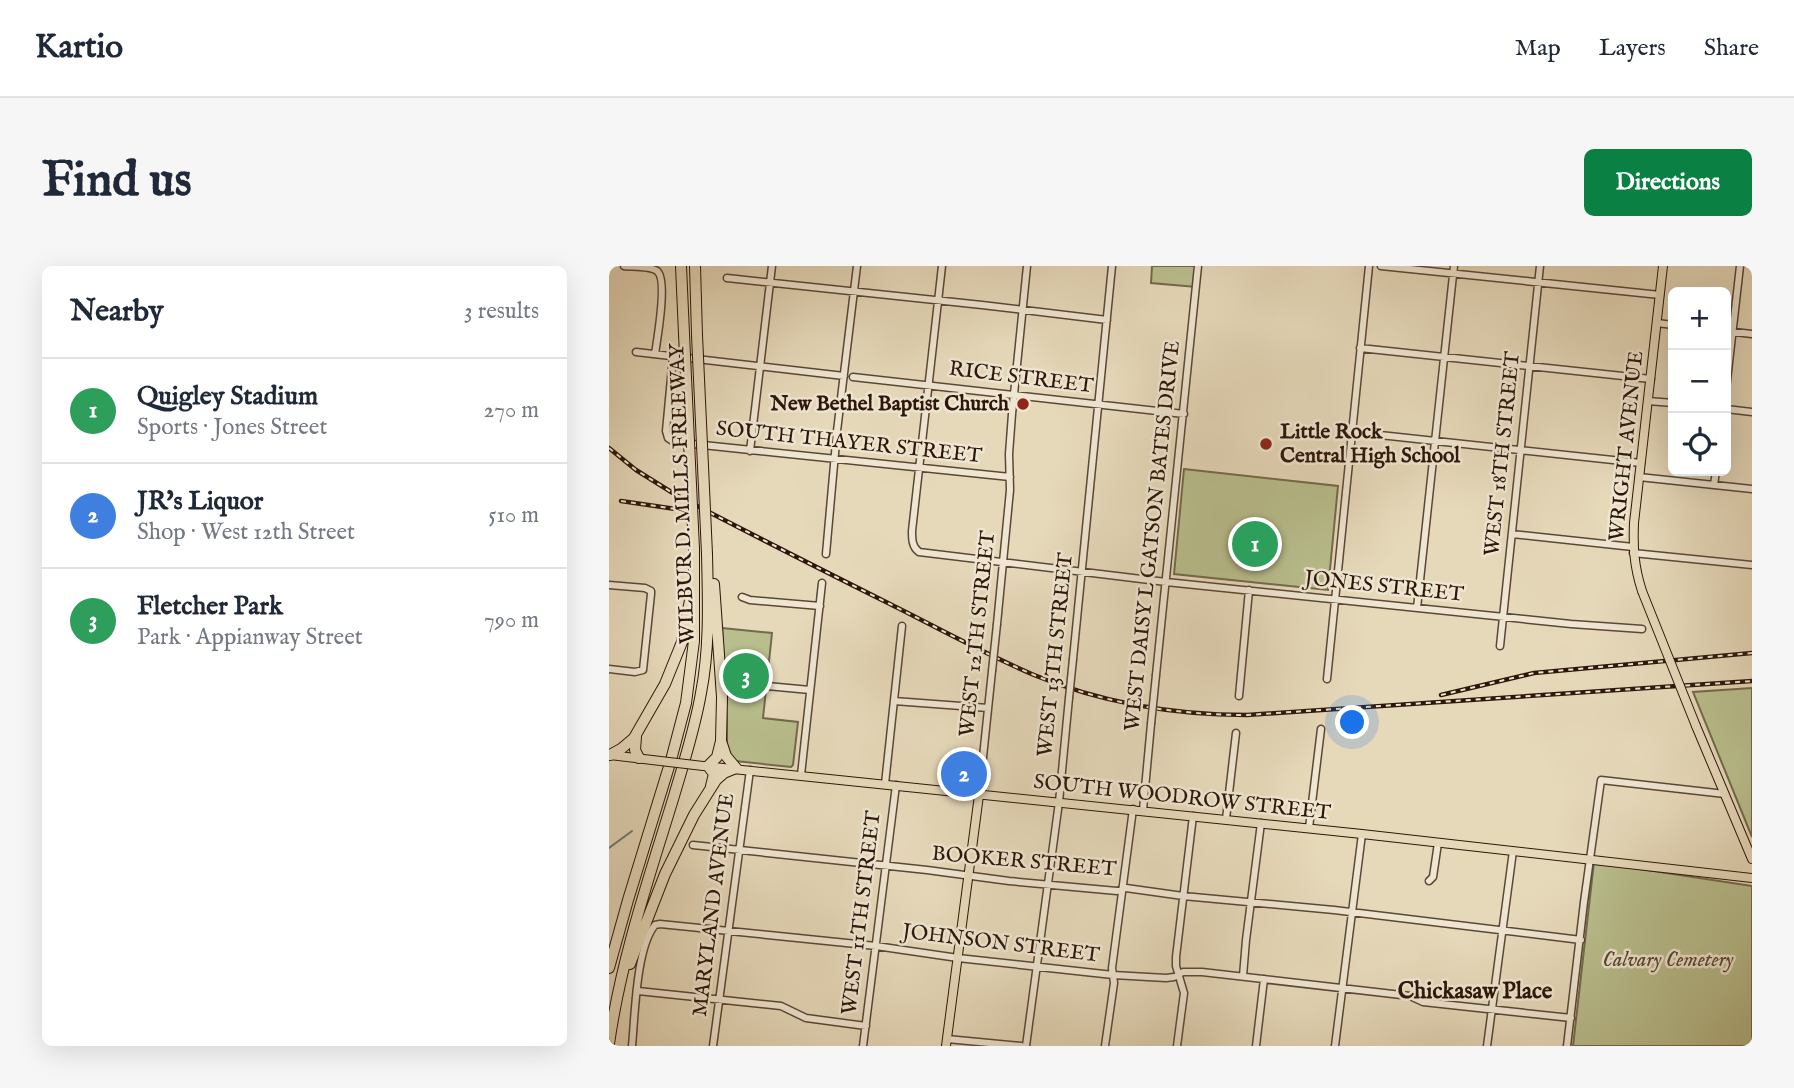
<!DOCTYPE html>
<html lang="en">
<head>
<meta charset="utf-8">
<style>
  :root { --surface:#fff; --page:#f6f6f7; --text:#1f2937; --muted:#747a83; --line:#e0e1e3; --accent:#0b8043 }
  body { margin:0; font-family:"IM FELL English",serif; background:var(--page); color:var(--text) }
  .controls { position:absolute; right:21px; top:21px; display:grid; overflow:hidden; border-radius:10px; box-shadow:0 7px 28px #0002 }
  .controls button { width:63px; height:63px; display:grid; place-items:center; padding:0; border:0; border-bottom:2px solid var(--line); background:var(--surface); color:var(--text); font:35px sans-serif }
  .you { position:absolute; left:744px; top:457px; width:24px; height:24px; margin:-18px; border:5px solid #fff; border-radius:50%; background:#1a73e8; box-shadow:0 0 0 10px #1a73e833 }
  .badge { display:grid; place-items:center; width:46px; height:46px; border-radius:50%; background:var(--accent); color:#fff; font-size:23px; font-weight:700 }
  .pin { position:absolute; translate:-50% -50%; border:4px solid #fff; box-shadow:0 2px 7px #0006 }
  .list { margin:0; padding:0; list-style:none }
  h2 { display:flex; justify-content:space-between; align-items:center; height:91px; margin:0; padding:0 28px; font-size:30px }
  h2 small { font-size:23px; font-weight:400; color:var(--muted) }
  .list li { display:grid; grid-template-columns:46px 1fr auto; gap:21px; align-items:center; box-sizing:border-box; height:105px; padding:0 28px; border-top:2px solid var(--line) }
  .list b { display:block; font-size:26px; white-space:nowrap }
  .list p { margin:0; font-size:23px; white-space:nowrap; color:var(--muted) }
  .list em { font-size:23px; font-style:normal; color:var(--muted) }
  .icon { flex:none; width:38px; height:38px; fill:none; stroke:currentColor; stroke-width:2; stroke-linecap:round; stroke-linejoin:round }
  .map { position:relative; flex:none; width:1143px; height:780px; overflow:hidden; border-radius:10px }
  header { display:flex; align-items:center; gap:42px; box-sizing:border-box; height:98px; padding:0 35px; background:var(--surface); border-bottom:2px solid var(--line) }
  header strong { font-size:33px }
  nav { display:flex; gap:38px; margin-inline-start:auto; font-size:24px }
  .intro { display:flex; align-items:center; justify-content:space-between; box-sizing:border-box; height:168px; padding:0 42px }
  h1 { margin:0; font-size:49px }
  .button { padding:18px 32px; border-radius:10px; background:var(--accent); color:#fff; font-size:24px; font-weight:700 }
  main { display:flex; gap:42px; padding:0 42px }
  aside { flex:1; background:var(--surface); border-radius:10px; box-shadow:0 7px 28px #0002 }
  .map>svg:first-child { display:block }
</style>
</head>
<body>
<header>
<strong>Kartio</strong>
<nav><a>Map</a><a>Layers</a><a>Share</a></nav>
</header>
<div class="intro"><h1>Find us</h1><a class="button">Directions</a></div>
<main>
<aside>
<h2>Nearby<small>3 results</small></h2>
<ul class="list">
<li><span class="badge" style="background:#2e9e5b">1</span><div><b>Quigley Stadium</b><p>Sports · Jones Street</p></div><em>270 m</em></li>
<li><span class="badge" style="background:#3f7fe0">2</span><div><b>JR's Liquor</b><p>Shop · West 12th Street</p></div><em>510 m</em></li>
<li><span class="badge" style="background:#2e9e5b">3</span><div><b>Fletcher Park</b><p>Park · Appianway Street</p></div><em>790 m</em></li>
</ul>
</aside>
<div class="map">
<svg width="1143" height="780" viewBox="0 0 1143 780">
  <rect width="100%" height="100%" fill="#e6d9ba"/>
  <filter id="stains"><feTurbulence type="fractalNoise" baseFrequency=".00286" numOctaves="4"/><feColorMatrix values="0 0 0 0 .2 0 0 0 0 .09 0 0 0 0 .02 0 0 0 .5 -.17"/></filter>
  <radialGradient id="worn" r=".72"><stop offset=".6" stop-color="#630" stop-opacity="0"/><stop offset="1" stop-color="#630" stop-opacity=".3"/></radialGradient>
  <path fill="#b9be8d" stroke="#736a4b" stroke-width="2" d="M543 0H589L587 21 542 17Z
    M575 203 729 220 719 324 565 308Z
    M113 362 163 367 154 452 189 456 184 499 182 501 126 495 118 484V455Z
    M1143 422V571L1084 426Z
    M985 596 1143 620V780H964Z"/>
  <g fill="none" stroke-linecap="round" stroke-linejoin="round">
    <path stroke="#6d7871" stroke-width="2" d="M0 582 23 565"/>
    <g stroke="#5b4735" stroke-width="9">
      <path id="minor" d="M15 0C22 1 42 0 48 5 59 13 48 74 46 88
        M333 0 303 265C303 273 303 281 310 286L557 316 962 358 1033 363
        M772 0 1051 29
        M118 12 373 39 498 54
        M1048 57 1064 59
        M1117 65 1143 68
        M751 82 1042 113
        M27 86 235 110
        M64 91 57 165 59 172 65 176 401 211
        M244 111 575 148
        M1117 123 1131 0
        M1039 135 1064 137
        M1117 143 1143 146
        M743 166 1032 197
        M141 185 163 0
        M1030 211 1143 223
        M1105 219 1107 205
        M903 268 1024 281
        M1024 287 1143 299
        M217 288 228 165 248 0
        M0 319 36 322 42 325V328L34 404 26 406 0 403
        M133 331 141 334 211 340
        M808 342 845 0
        M388 358 401 224 400 188 403 148 418 0
        M891 380 931 0
        M464 393 503 0
        M547 409 589 0
        M718 413 760 0
        M158 420 201 424
        M630 430 640 324
        M285 435 379 442
        M192 509 213 317
        M276 518 293 360
        M370 529 383 405
        M534 544 542 458
        M617 553 627 467
        M700 562 712 463
        M84 579 318 604 400 615 508 625 517 622 574 630 725 644 972 674
        M820 615 824 611 829 577
        M634 710 637 674 652 557
        M29 725 172 740 197 752 257 760
        M338 773 412 780
        M23 780C26 749 27 682 46 659L51 658 267 680 349 692 504 709 557 712 565 711 574 706H593L801 730 814 736 962 752
        M104 780 141 504
        M254 780 287 519
        M417 780 450 536 460 432
        M496 780 505 717 503 702 524 543
        M568 780 575 727 567 700V691L584 550
        M647 780 655 713
        M726 780 753 568
        M878 780 904 585
        M958 780 975 636 992 514 1116 528"/>
    </g>
    <g stroke="#2d1609" stroke-width="10">
      <path id="major" d="M1033 325C1025 300 1024 282 1025 257L1054 0
        M1087 460 1143 593
        M1 489 43 494
        M95 500 753 568 1143 612
        M337 780 370 529"/>
    </g>
    <g stroke="#2d1609" stroke-width="12">
      <path id="highway" d="M72 0 75 68
        M86 0 88 69
        M27 471 26 484 30 492
        M1 489 12 483 25 472 56 418 73 376 81 334
        M102 520 105 508 99 500 108 491 112 475 113 431 105 318
        M21 698 56 608 85 549 107 514 115 507 127 502 117 490 112 475
        M0 702 19 634 62 494 77 437 85 375V283
        M0 778C12 693 40 612 65 530 75 496 86 462 92 427 101 381 99 334 98 288"/>
    </g>
    <use href="#minor" stroke="#efe6d2" stroke-width="6"/>
    <use href="#major" stroke="#e6d9ba" stroke-width="8"/>
    <use href="#highway" stroke="#e6d9ba" stroke-width="10"/>
    <g stroke="#2d1609" stroke-width="4.5">
      <path id="rail" d="M0 182 27 204 67 229C138 266 209 302 281 338 329 362 376 388 425 409 493 437 565 449 638 449L1143 415
        M12 235 87 246
        M832 429 925 407 1143 387"/>
    </g>
    <use href="#rail" stroke="#efe6d2" stroke-width="2" stroke-dasharray="5" stroke-linecap="butt"/>
    <g stroke="#5b4735" stroke-width="9" stroke-linecap="butt">
      <path id="minor-bridge" d="M383 405 388 358
        M460 432 464 393
        M542 458 547 409"/>
    </g>
    <g stroke="#2d1609" stroke-width="10" stroke-linecap="butt">
      <path id="major-bridge" d="M1033 325 1087 460
        M43 494 94 500"/>
    </g>
    <g stroke="#2d1609" stroke-width="12" stroke-linecap="butt">
      <path id="highway-bridge" d="M75 68 85 283
        M88 69 98 288"/>
    </g>
    <use href="#minor-bridge" stroke="#efe6d2" stroke-width="6"/>
    <use href="#major-bridge" stroke="#e6d9ba" stroke-width="8"/>
    <use href="#highway-bridge" stroke="#e6d9ba" stroke-width="10"/>
  </g>
  <g fill="#8f2418" stroke="#efe6d2" stroke-width="2.5">
    <circle cx="414" cy="138" r="7"/>
    <circle cx="657" cy="178" r="7"/>
  </g>
  <g text-anchor="middle" dominant-baseline="central" stroke-width="5" stroke-linejoin="round" paint-order="stroke">
    <g font-size="21" fill="#2d1609" stroke="#efe6d2">
      <text transform="translate(412 112) rotate(7)">RICE STREET</text>
      <text transform="translate(240 177) rotate(6)">SOUTH THAYER STREET</text>
      <text transform="translate(1018 180) rotate(-84)">WRIGHT AVENUE</text>
      <text transform="translate(894 188) rotate(-84)">WEST 18TH STREET</text>
      <text transform="translate(74 228) rotate(-92)">WILBUR D. MILLS FREEWAY</text>
      <text transform="translate(544 270) rotate(-84)">WEST DAISY L GATSON BATES DRIVE</text>
      <text transform="translate(775 321) rotate(6)">JONES STREET</text>
      <text transform="translate(369 368) rotate(-84)">WEST 12TH STREET</text>
      <text transform="translate(447 389) rotate(-84)">WEST 13TH STREET</text>
      <text transform="translate(573 532) rotate(6)">SOUTH WOODROW STREET</text>
      <text transform="translate(415 596) rotate(5)">BOOKER STREET</text>
      <text transform="translate(105 639) rotate(-83)">MARYLAND AVENUE</text>
      <text transform="translate(253 647) rotate(-83)">WEST 11TH STREET</text>
      <text transform="translate(392 678) rotate(7)">JOHNSON STREET</text>
    </g>
    <g font-size="21" font-weight="bold" fill="#2d1609" stroke="#efe6d2" text-anchor="end">
      <text x="400" y="138">New Bethel Baptist Church</text>
      <text x="671" y="166" text-anchor="start">Little Rock<tspan x="671" dy="24">Central High School</tspan></text>
    </g>
    <g font-size="21" font-style="italic" fill="#574831" stroke="#efe6d2">
      <text x="1059" y="694">Calvary Cemetery</text>
    </g>
    <g font-size="23" font-weight="bold" fill="#2d1609" stroke="#efe6d2">
      <text x="866" y="725">Chickasaw Place</text>
    </g>
  </g>
  <rect width="100%" height="100%" filter="url(#stains)"/>
  <rect width="100%" height="100%" fill="url(#worn)"/>
</svg>
<div class="controls">
<button>+</button>
<button>−</button>
<button><svg class="icon" aria-label="locate" viewBox="0 0 24 24"><circle cx="12" cy="12" r="6"/><path d="M12 2v4M12 18v4M2 12h4M18 12h4"/></svg></button>
</div>
<div class="you"></div>
<div class="pin badge" style="left:646px;top:278px;background:#2e9e5b">1</div>
<div class="pin badge" style="left:355px;top:508px;background:#3f7fe0">2</div>
<div class="pin badge" style="left:137px;top:410px;background:#2e9e5b">3</div>
</div>
</main>
</body>
</html>
